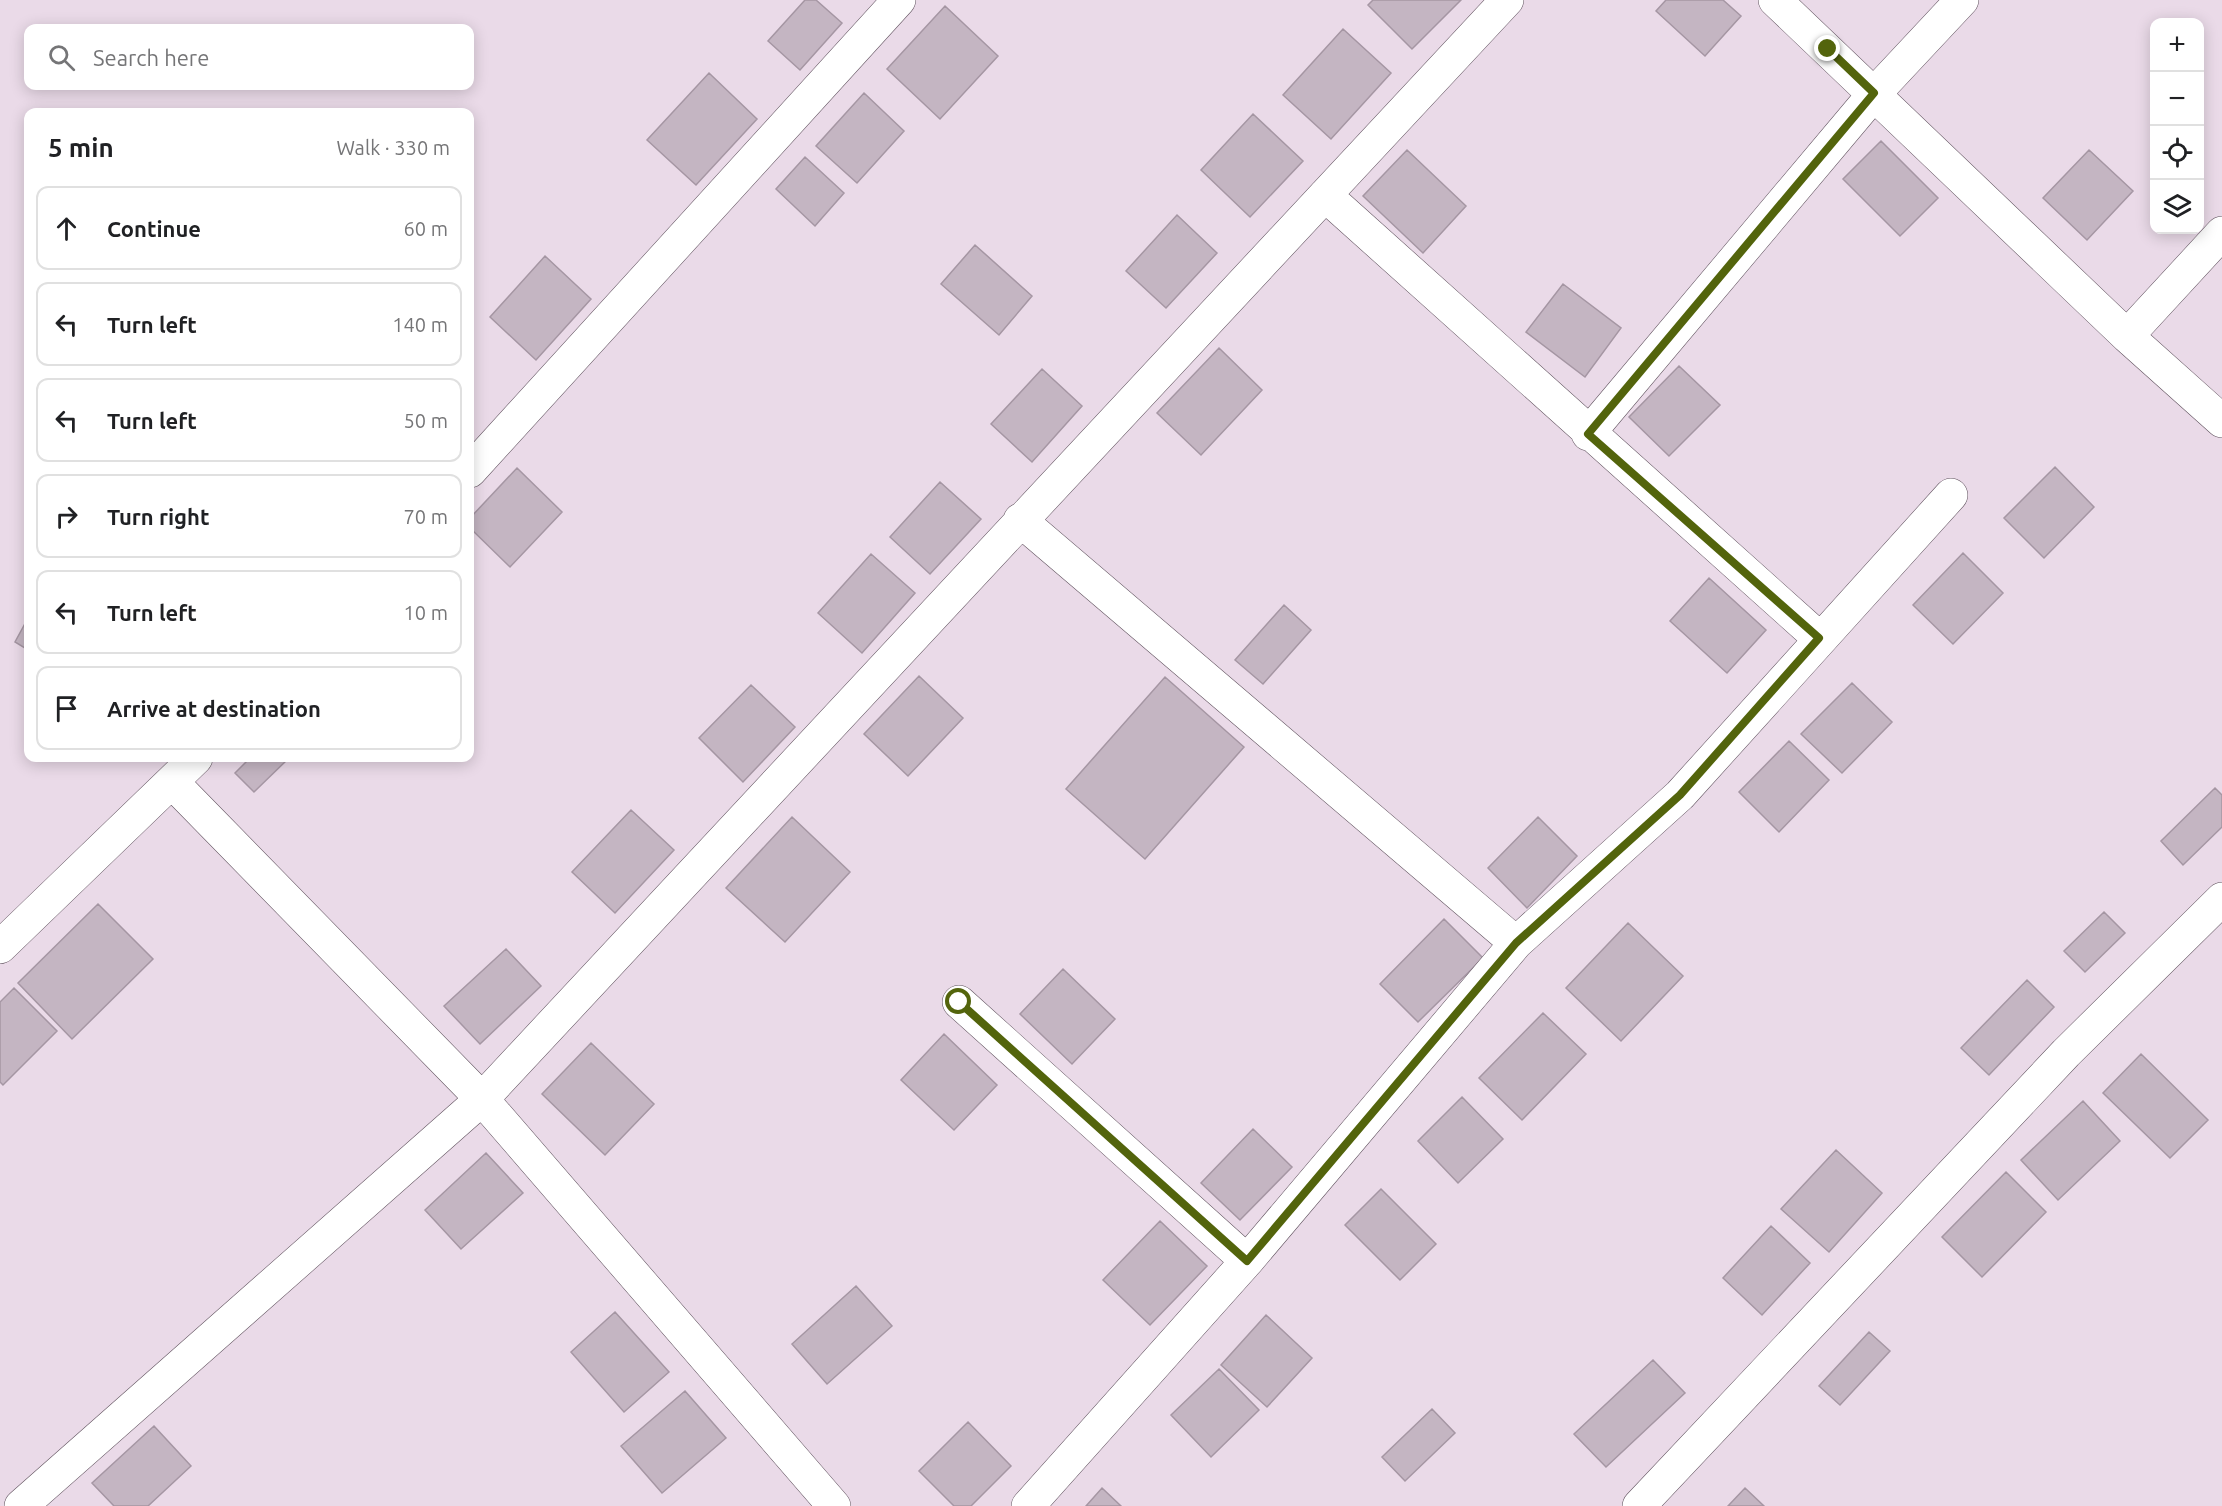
<!DOCTYPE html>
<html lang="en">
<head>
<meta charset="utf-8">
<style>
  :root { --surface:#fff; --page:#f2f2f2; --text:#202124; --muted:#757577; --line:#e0e0e0 }
  body { margin:0; font-family:Ubuntu,sans-serif; background:var(--page); color:var(--text) }
  .controls { position:absolute; right:18px; top:18px; display:grid; overflow:hidden; border-radius:12px; box-shadow:0 3px 15px #0003 }
  .controls button { width:54px; height:54px; display:grid; place-items:center; padding:0; border:0; border-bottom:2px solid var(--line); background:var(--surface); color:var(--text); font:30px sans-serif }
  .stop { position:absolute; width:18px; height:18px; margin:-14px; border:4px solid #53640c; border-radius:50%; background:#fff }
  .stop.end { background:#53640c; border-color:#fff; box-shadow:0 2px 6px #0008 }
  .list { margin:0; padding:0; list-style:none }
  h2 { display:flex; justify-content:space-between; align-items:center; height:78px; margin:0; padding:0 24px; font-size:26px }
  h2 small { font-size:20px; font-weight:400; color:var(--muted) }
  .list li { display:grid; grid-template-columns:39px 1fr auto; gap:18px; align-items:center; box-sizing:border-box; height:84px; margin:0 12px 12px; padding:0 12px; border:2px solid var(--line); border-radius:12px }
  .list b { display:block; font-size:22px; white-space:nowrap }
  .list em { font-size:20px; font-style:normal; color:var(--muted) }
  .icon { flex:none; width:33px; height:33px; fill:none; stroke:currentColor; stroke-width:2; stroke-linecap:round; stroke-linejoin:round }
  .map { position:relative; flex:none; width:2222px; height:1506px; overflow:hidden }
  .search { position:absolute; background:var(--surface); box-shadow:0 3px 15px #0003; left:24px; top:24px; width:450px; height:66px; display:flex; align-items:center; gap:15px; box-sizing:border-box; padding:0 21px; border-radius:12px; color:var(--muted); font-size:22px }
  .panel { position:absolute; background:var(--surface); box-shadow:0 3px 15px #0003; left:24px; top:108px; width:450px; height:654px; border-radius:12px }
  .map>svg:first-child { display:block }
</style>
</head>
<body>
<div class="map">
<svg width="2222" height="1506" viewBox="0 0 2222 1506">
  <rect width="100%" height="100%" fill="#eadae8"/>
  <path fill="#c4b5c2" stroke="#a596a3" stroke-width="1.5" d="M805 0H816L842 23 800 70 768 41Z
    M1373 0H1461L1412 49 1368 5Z
    M1666 0H1723L1741 16 1705 56 1656 11Z
    M945 6 998 56 940 119 887 69Z
    M1343 29 1391 73 1331 139 1283 95Z
    M709 73 757 119 696 185 647 140Z
    M864 93 904 131 857 183 816 146Z
    M1253 114 1303 161 1250 217 1201 170Z
    M1881 141 1938 198 1900 236 1843 179Z
    M1407 150 1466 206 1423 253 1363 196Z
    M2089 150 2133 191 2087 240 2043 198Z
    M805 157 844 193 815 226 776 189Z
    M1177 215 1217 253 1166 308 1126 271Z
    M975 245 1032 296 999 335 941 284Z
    M545 256 591 299 536 360 490 317Z
    M1563 284 1621 328 1585 377 1526 332Z
    M1219 348 1262 390 1201 455 1157 413Z
    M1679 366 1720 405 1669 456 1629 417Z
    M1042 369 1082 406 1032 462 991 424Z
    M2055 467 2094 507 2044 558 2004 518Z
    M517 468 562 512 510 567 470 528V518Z
    M940 482 981 519 930 574 890 537Z
    M1963 553 2003 593 1953 644 1913 605Z
    M871 554 915 593 862 653 818 613Z
    M1709 578 1766 630 1727 673 1670 621Z
    M1284 605 1311 630 1263 684 1235 660Z
    M28 618V650L15 642Z
    M919 676 963 718 908 776 864 734Z
    M1165 677 1244 747 1145 859 1066 789Z
    M1852 683 1892 722 1842 773 1801 734Z
    M751 685 795 727 743 782 699 738Z
    M1789 741 1829 780 1779 832 1739 792Z
    M250 758H289L254 792 235 773Z
    M2215 788 2222 795V827L2183 865 2161 841Z
    M631 810 674 850 615 913 572 872Z
    M792 817 850 872 785 942 726 888Z
    M1538 817 1577 856 1527 908 1488 868Z
    M98 904 153 959 72 1039 18 983Z
    M2104 912 2125 933 2085 972 2064 951Z
    M1444 919 1483 958 1418 1022 1380 984Z
    M1628 923 1683 976 1621 1041 1566 988Z
    M506 949 541 986 480 1044 444 1006Z
    M1063 969 1115 1019 1072 1064 1020 1014Z
    M2027 980 2054 1007 1989 1075 1961 1048Z
    M14 988 57 1031 3 1085 0 1082V1002Z
    M1543 1013 1586 1054 1522 1120 1479 1078Z
    M944 1034 997 1085 954 1130 901 1080Z
    M591 1043 654 1104 605 1155 542 1094Z
    M2141 1054 2208 1120 2170 1158 2103 1093Z
    M1462 1097 1503 1139 1458 1183 1418 1141Z
    M2083 1101 2120 1141 2058 1200 2021 1160Z
    M1253 1129 1292 1167 1240 1220 1201 1183Z
    M1836 1150 1882 1193 1829 1252 1781 1209Z
    M486 1153 523 1193 461 1249 425 1210Z
    M2006 1172 2046 1212 1982 1277 1942 1237Z
    M1381 1189 1436 1244 1400 1280 1345 1225Z
    M1160 1221 1207 1266 1150 1325 1103 1280Z
    M1771 1226 1810 1263 1762 1315 1723 1278Z
    M856 1286 892 1326 827 1384 792 1344Z
    M615 1312 669 1372 624 1412 571 1352Z
    M1266 1315 1312 1358 1267 1407 1221 1365Z
    M1869 1332 1890 1351 1840 1405 1819 1386Z
    M1653 1360 1685 1393 1606 1467 1574 1434Z
    M1219 1369 1259 1410 1211 1457 1171 1415Z
    M685 1391 726 1438 662 1493 621 1446Z
    M1432 1409 1455 1433 1405 1481 1382 1457Z
    M968 1422 1011 1466 971 1506H954L919 1471Z
    M154 1426 191 1466 148 1506H114L92 1483Z
    M1102 1488 1121 1506H1086Z
    M1745 1488 1764 1506H1728Z"/>
  <g fill="none" stroke-linecap="round" stroke-linejoin="round">
    <g stroke="#60525e" stroke-width="34">
      <path id="minor" d="M1775 0 2127 336 2222 421
        M1325 195 1819 638
        M2127 336 2222 233
        M1588 434 1874 94 1962 0
        M470 471 899 0
        M1020 520 1516 943
        M172 782 482 1099 834 1506
        M0 947 196 758
        M959 1002 1247 1261
        M21 1506 482 1099 1507 0
        M1028 1506 1247 1261 1516 943 1680 795 1951 495
        M1639 1506 2066 1053 2222 899"/>
    </g>
    <use href="#minor" stroke="#fff" stroke-width="33"/>
  </g>
  <g fill="none" stroke-linecap="round" stroke-linejoin="round">
    <path stroke="#53640c" stroke-width="8" d="M959 1002 1247 1261 1516 943 1680 795 1819 638 1588 434 1874 93 1828 49"/>
  </g>
</svg>
<div class="controls">
<button>+</button>
<button>−</button>
<button><svg class="icon" aria-label="locate" viewBox="0 0 24 24"><circle cx="12" cy="12" r="6"/><path d="M12 2v4M12 18v4M2 12h4M18 12h4"/></svg></button>
<button><svg class="icon" aria-label="layers" viewBox="0 0 24 24"><path d="M12 4l9 5-9 5-9-5zM3 14l9 5 9-5"/></svg></button>
</div>
<div class="stop" style="left:959px;top:1002px"></div>
<div class="stop end" style="left:1828px;top:49px"></div>
<div class="search"><svg class="icon" aria-label="search" viewBox="0 0 24 24"><circle cx="10" cy="10" r="6"/><path d="M15 15l6 6"/></svg>Search here</div>
<section class="panel">
<h2>5 min<small>Walk · 330 m</small></h2>
<ul class="list">
<li><svg class="icon" aria-label="ahead" viewBox="0 0 24 24"><path d="M12 20V5M6 11l6-6 6 6"/></svg><div><b>Continue</b></div><em>60 m</em></li>
<li><svg class="icon" aria-label="left" viewBox="0 0 24 24"><path d="M17 20v-9H6M10 6l-5 5 5 5"/></svg><div><b>Turn left</b></div><em>140 m</em></li>
<li><svg class="icon" aria-label="left" viewBox="0 0 24 24"><path d="M17 20v-9H6M10 6l-5 5 5 5"/></svg><div><b>Turn left</b></div><em>50 m</em></li>
<li><svg class="icon" aria-label="right" viewBox="0 0 24 24"><path d="M7 20v-9h11M14 6l5 5-5 5"/></svg><div><b>Turn right</b></div><em>70 m</em></li>
<li><svg class="icon" aria-label="left" viewBox="0 0 24 24"><path d="M17 20v-9H6M10 6l-5 5 5 5"/></svg><div><b>Turn left</b></div><em>10 m</em></li>
<li><svg class="icon" aria-label="arrive" viewBox="0 0 24 24"><path d="M6 21V4h12l-3 4 3 4H6"/></svg><div><b>Arrive at destination</b></div></li>
</ul>
</section>
</div>
</body>
</html>
